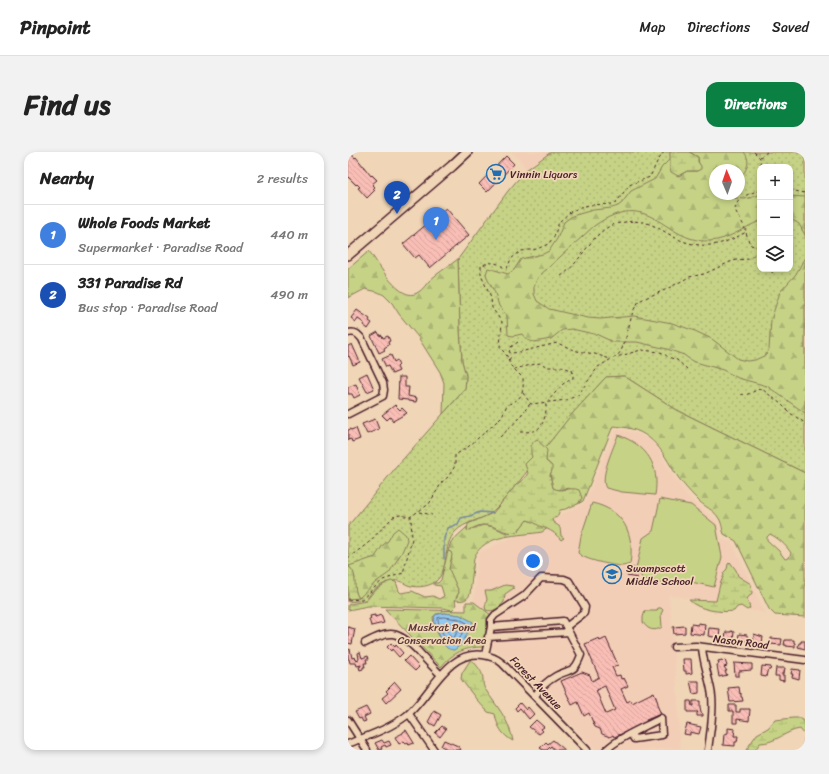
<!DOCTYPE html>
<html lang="en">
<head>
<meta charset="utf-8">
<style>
  :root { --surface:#fff; --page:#f2f2f2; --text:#222; --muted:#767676; --line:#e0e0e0; --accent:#0b8043 }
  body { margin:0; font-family:Sriracha,sans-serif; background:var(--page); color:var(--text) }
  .controls { position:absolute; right:12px; top:12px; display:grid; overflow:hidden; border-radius:8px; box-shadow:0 2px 6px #0003 }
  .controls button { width:36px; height:36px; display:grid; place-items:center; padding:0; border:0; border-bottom:1px solid var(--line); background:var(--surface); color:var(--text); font:20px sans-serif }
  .compass { position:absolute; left:361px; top:12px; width:36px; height:36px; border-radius:50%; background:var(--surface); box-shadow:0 2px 6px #0003; rotate:358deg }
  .you { position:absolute; left:185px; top:409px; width:14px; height:14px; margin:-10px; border:3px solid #fff; border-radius:50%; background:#1a73e8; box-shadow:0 0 0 6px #1a73e833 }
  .badge { display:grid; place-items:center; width:26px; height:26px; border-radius:50%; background:var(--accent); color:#fff; font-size:13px; font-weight:700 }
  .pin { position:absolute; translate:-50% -33px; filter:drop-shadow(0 1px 2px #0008) }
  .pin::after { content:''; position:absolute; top:21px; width:14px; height:12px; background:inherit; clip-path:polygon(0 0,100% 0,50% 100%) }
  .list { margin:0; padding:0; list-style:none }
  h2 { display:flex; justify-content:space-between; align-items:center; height:52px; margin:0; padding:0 16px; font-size:17px }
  h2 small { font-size:13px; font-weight:400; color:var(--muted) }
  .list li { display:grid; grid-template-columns:26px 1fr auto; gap:12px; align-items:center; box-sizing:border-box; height:60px; padding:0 16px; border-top:1px solid var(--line) }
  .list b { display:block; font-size:15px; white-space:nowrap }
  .list p { margin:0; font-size:13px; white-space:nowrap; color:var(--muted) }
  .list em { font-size:13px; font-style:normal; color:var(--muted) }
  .icon { flex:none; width:22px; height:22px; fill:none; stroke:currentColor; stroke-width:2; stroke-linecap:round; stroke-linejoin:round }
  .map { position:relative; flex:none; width:457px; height:598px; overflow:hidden; border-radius:12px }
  header { display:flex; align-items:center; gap:24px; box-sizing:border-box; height:56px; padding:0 20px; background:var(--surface); border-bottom:1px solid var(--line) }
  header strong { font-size:19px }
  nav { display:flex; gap:22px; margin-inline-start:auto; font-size:14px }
  .intro { display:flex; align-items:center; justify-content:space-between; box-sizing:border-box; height:96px; padding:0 24px }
  h1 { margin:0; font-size:28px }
  .button { padding:10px 18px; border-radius:12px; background:var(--accent); color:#fff; font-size:14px; font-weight:700 }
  main { display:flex; gap:24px; padding:0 24px }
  aside { flex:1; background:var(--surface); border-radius:12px; box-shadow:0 2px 6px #0003 }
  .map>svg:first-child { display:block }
</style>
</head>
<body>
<header>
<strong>Pinpoint</strong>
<nav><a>Map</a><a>Directions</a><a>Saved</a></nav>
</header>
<div class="intro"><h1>Find us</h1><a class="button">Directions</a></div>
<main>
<aside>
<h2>Nearby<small>2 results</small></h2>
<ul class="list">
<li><span class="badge" style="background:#3f7fe0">1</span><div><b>Whole Foods Market</b><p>Supermarket · Paradise Road</p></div><em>440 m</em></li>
<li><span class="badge" style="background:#1a4fb4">2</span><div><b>331 Paradise Rd</b><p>Bus stop · Paradise Road</p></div><em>490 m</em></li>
</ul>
</aside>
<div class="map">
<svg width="457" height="598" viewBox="0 0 457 598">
  <defs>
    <pattern id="grass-dots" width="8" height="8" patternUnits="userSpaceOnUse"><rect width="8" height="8" fill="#c6d386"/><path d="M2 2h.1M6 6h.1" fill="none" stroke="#acb574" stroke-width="1.8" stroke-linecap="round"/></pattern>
    <pattern id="forest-firs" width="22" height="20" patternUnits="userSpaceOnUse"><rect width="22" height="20" fill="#c6d386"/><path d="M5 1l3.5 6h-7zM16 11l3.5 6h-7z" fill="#acb574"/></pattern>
    <pattern id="wetland-marsh" width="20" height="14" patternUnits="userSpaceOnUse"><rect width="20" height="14" fill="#c6d386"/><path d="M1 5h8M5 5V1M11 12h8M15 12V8" fill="none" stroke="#acb574"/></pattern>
    <pattern id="water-ripples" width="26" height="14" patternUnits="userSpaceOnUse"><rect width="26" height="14" fill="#91c9f0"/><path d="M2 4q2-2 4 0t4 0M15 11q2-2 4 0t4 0" fill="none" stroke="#7facce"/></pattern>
    <pattern id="building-back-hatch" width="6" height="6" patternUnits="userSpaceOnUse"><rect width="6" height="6" fill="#f9beb6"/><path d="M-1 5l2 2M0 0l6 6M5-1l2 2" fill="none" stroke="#d7a39d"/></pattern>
  </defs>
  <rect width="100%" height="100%" fill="#f0d5b7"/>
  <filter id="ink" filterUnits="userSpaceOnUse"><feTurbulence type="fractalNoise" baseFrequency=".025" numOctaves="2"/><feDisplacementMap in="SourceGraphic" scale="8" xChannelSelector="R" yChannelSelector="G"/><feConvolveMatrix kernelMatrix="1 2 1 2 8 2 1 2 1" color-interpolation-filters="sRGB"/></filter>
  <g filter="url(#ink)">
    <path fill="#f3ceb7" d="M164 0H203L178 18 174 10Z
      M268 277 291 282 302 288 310 297 323 321 344 349 369 369 373 387 384 390 417 461 321 443 330 547 332 596 296 598H248L158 505 147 498 135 495 139 474 143 463 126 450 130 401 237 351Z"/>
    <path fill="url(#grass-dots)" stroke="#887958" fill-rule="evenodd" d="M203 0H457V321L329 258 276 224 258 225C236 249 215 273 195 299 179 319 162 343 144 360 135 368 117 369 107 380 94 394 102 418 87 430 81 434 71 436 63 434 54 432 53 426 41 430 35 431 27 437 23 441 21 444 20 446 17 448L0 450V374L49 314 117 237 118 224 114 209 112 178 110 107 160 39 178 18ZM412 15H442V117H412ZM367 18H391V42H367Z"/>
    <path fill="url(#forest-firs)" stroke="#887958" fill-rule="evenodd" d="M341 0H396C404 10 398 19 391 27V18H367V42H384L386 46 397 47 412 43V69C394 76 381 88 361 89 314 90 303 34 246 74L190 125 186 135V142L189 149 201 157 240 166 252 167 286 164 324 171 347 179 364 187 390 207 399 209 407 208 418 203 421 197 423 168 432 140 448 122 457 105V261L419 234 390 226 375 218 344 209 336 203 319 197 289 190H265L250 183 224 177 214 178 203 187 186 190 179 188 174 182 165 184 160 183 159 164 151 154 147 141 140 128 138 122 140 116 160 122 166 118 173 107 195 102 201 99 209 87 216 70 224 64 245 58 264 56 270 54 274 51 283 39 307 27 314 15 321 8 323 10 322 17 331 24 339 19H349L351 13 350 5Z
      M442 44 457 45V83L451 72 442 66Z
      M21 99C30 111 52 151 69 141 75 138 78 132 82 128 91 120 101 114 110 107L112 178 114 209 118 224 117 237 95 262 96 231 92 220 70 185 51 162 44 151 36 143 30 140 17 137 0 146V117Z
      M276 224 329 258 457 321V465L427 463 421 457 388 389 376 382C374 377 374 370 370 365 366 358 355 354 349 347 341 339 332 329 326 319 318 306 312 294 300 285 290 277 277 275 265 274L235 349 230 352 233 348 221 336 209 338 205 336 202 323 204 318 202 312 198 309 197 296 224 262 258 225ZM422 382C430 386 438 393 443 401L441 406 437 407 431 399 419 388V385Z
      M179 368C187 369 192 375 200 376L194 380C173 384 135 381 126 406L122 442C119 449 114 449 107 448L111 440 101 420V413L104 407 100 399 103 390 119 375V378L136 373 146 375 158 381 169 380Z
      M50 376 58 383 59 388 54 400 41 421 28 430 11 446C3 437 10 424 1 414L27 405 35 393 40 389 45 380Z
      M118 450H126L143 463 139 474 135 495C117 495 104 501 93 515L37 457 118 459ZM96 461 112 463 125 470 116 486 106 498C94 494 86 477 85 465L88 462Z"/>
    <path fill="url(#wetland-marsh)" stroke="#887958" d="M322 0H341L350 5V10L353 14V17L349 19H339L330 24 323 20 322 17Z
      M189 287 199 298 198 309 204 314V318L202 323 205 336C214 341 222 334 231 338L234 346 230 352C223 354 221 357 212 358L209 365 204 367 205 370 212 375 213 384 216 386 213 388C207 381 203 378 194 375 189 373 185 369 179 368L169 380C155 383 148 372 135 373 130 373 124 377 119 379L120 372 145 361 168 333 177 326 180 321 177 312 184 305C182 298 182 291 189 287Z
      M100 399 103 400 104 403 101 417 111 440 107 448 108 454 104 458 95 456 20 454 0 458V453L2 452 18 449 26 439 38 431 43 429 48 430 51 439 53 441 64 439 77 445 85 444 91 447 96 444 93 434 86 433V431H90L93 428Z
      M382 410 388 418 390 424 403 432 404 441 399 447 402 456 399 458 393 454 389 455 386 459C373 461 350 458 341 448L368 449 372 432 376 423 375 421 379 417 380 412Z
      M0 414C12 422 3 436 11 446L0 447Z
      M157 433 165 434 166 436 157 442 156 450C152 455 145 461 138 458L137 455 139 447 137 439H143Z
      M123 507C126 510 133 518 134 522 136 527 134 532 137 537 149 555 161 567 165 589 154 583 149 574 147 562L140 560 128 547 113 527 114 521Z
      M445 566H452L457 570V598H454L457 583 452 577C437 579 428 591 412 591L407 598H398L409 582 420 576 427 568Z"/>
    <path fill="#c6d386" stroke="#887958" d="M270 283C299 293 312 313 307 343L274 340 258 336C251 325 266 295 270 283Z
      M312 347 343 353 368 373 374 405 366 435 334 428 322 432 295 427 288 417 295 386 305 379Z
      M244 351C276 358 287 382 282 412 279 413 276 414 273 414 263 413 236 408 230 401L233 384Z
      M310 456H313L315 458 313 462 314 475C307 480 299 478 295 470V465L297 459H309Z"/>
    <path fill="url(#water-ripples)" stroke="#7585a1" d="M96 461 112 463 125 470 114 492 106 498C104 498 101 497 99 496 94 491 84 470 87 463Z"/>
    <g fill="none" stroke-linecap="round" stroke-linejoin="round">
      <path stroke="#66637a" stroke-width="1" d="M96 465 111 467 119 471 110 490 106 493C99 492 89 473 90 466Z
        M99 470 112 474 106 486H103L97 472Z"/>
      <path stroke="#7585a1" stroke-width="1.5" d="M96 407V386L100 376 110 372 113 366 122 364 132 360 145 361"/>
    </g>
    <path fill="url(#building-back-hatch)" stroke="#4a1f2b" fill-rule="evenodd" d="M0 0H2L7 6 8 5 23 24 24 23 29 28 24 32 27 35 25 37 27 38 19 46 10 36 12 35 9 32 8 33 0 25Z
      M158 4 166 12 139 40 131 32Z
      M98 56 121 83 82 116 71 103 67 106 55 92Z
      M9 158 22 167 21 169 24 171 20 177 15 173 16 171 10 167 8 170 3 166Z
      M30 180 32 184 34 183 35 186 40 184 42 189 40 190 41 193 36 196 37 198 31 201 23 184Z
      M4 192 12 210 5 213 1 204 0 205V194Z
      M43 203 46 210 49 208 51 213 49 215 51 219 44 222 40 214 38 215 34 207Z
      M19 221 26 237 19 240 11 225Z
      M51 225H57V235H61L60 244 69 246 68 250 60 249V248L50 247Z
      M8 232 12 243 6 246 4 242H0V235Z
      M47 253 52 258 54 256 59 261 45 269 42 265 39 268 34 263Z
      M27 267 31 277 19 282 14 272Z
      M8 276 12 287 4 290 3 287 0 288V278L3 277V278Z
      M283 415 288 417V420L290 421 289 426 279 424 280 419H282Z
      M27 463V465L33 463 36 471 23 474 21 467H23L22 464Z
      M350 471 357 472 356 483 342 481 343 472 350 473Z
      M337 474V481L326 482 325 475Z
      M0 475 7 477 4 492 0 491Z
      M361 476 372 477 371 486 360 484Z
      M383 479 386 480 385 488 377 487 378 480H383Z
      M391 482 399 483 400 489 390 488Z
      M406 482 415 485 414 491H405Z
      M251 486 252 489 258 486 270 513 264 515 268 524 272 523 273 527 276 526 280 534 273 537 279 550 283 548 284 551 306 540 310 551 309 553 313 562 298 568 300 571 266 585 265 583 262 585 254 582 252 577 247 575 241 561 236 564 230 550 224 553 213 529 234 520 242 523 244 529 251 525 237 492ZM257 534 267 558 258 562 248 538Z
      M423 486 434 487 433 493 422 492Z
      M437 488H446V491H447V495L438 494V493H436Z
      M453 489H457V497L450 495 451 491H453Z
      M43 491 47 495 48 493 55 501 51 505 44 497 43 499 39 495Z
      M2 497 4 506 7 505 8 508 11 507 10 501 12 500 14 506 20 504 21 507H18L19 511H16L17 515H15V517L12 518 11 515 13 514V513L9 514 8 511H2L1 507H0V498Z
      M61 504 71 515 67 519 56 509Z
      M335 507H343L344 521 338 522V519H336Z
      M374 508V509L377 508 379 514 376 515 379 519H377L379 523 371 525 369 513 371 512 370 509Z
      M386 511 404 512V518L391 519V524H387Z
      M414 514 423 515 422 518H420L419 520 418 525 413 524Z
      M428 516H437L436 521H434V523H436V529L431 528V524H427Z
      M444 517 452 518 451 527 444 525 445 522H443Z
      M342 529H351V541L345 542Z
      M47 530 53 537 38 551 34 546 40 541 38 539Z
      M391 535 392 542 393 541V545H394L395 549 382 550 380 536Z
      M339 549H343L344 554H345V549H352V556L353 561 355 562V564H349V561L350 560H339Z
      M172 551 178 558 180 555 186 562 181 567 172 556 169 559 167 556Z
      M381 553H388V560H392V557H402L401 569 389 567V571H385V559H381Z
      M18 555 22 562 16 565 18 569 15 570 13 566 11 567 7 560Z
      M86 559 93 563 87 574 80 570Z
      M188 568 196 575 193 577 195 579 191 582 181 575Z
      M339 572 353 575 351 582 342 580V583L336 582Z
      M94 574 98 577 92 585 87 581Z
      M380 576 387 577 386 584H390L389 590H387V594L375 593 376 582 380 581Z
      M58 578 66 591 61 593 60 590 58 591 56 589 51 592 47 585 55 581V580Z
      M34 588 36 591 41 589 43 593 38 595 37 593 33 595 34 597 31 598 27 591Z
      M96 588 110 594 113 598H101L93 594Z
      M205 588 217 598H206L203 594 199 598H195L192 596 198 590 200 592Z"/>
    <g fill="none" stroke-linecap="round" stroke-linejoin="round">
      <g stroke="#4a1f2b" stroke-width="9">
        <path id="minor" d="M0 181C7 179 10 182 14 187L35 231 36 238 35 244 0 262
          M143 475 215 469 233 503C226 522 223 516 208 524 199 529 192 536 187 544
          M140 485 221 480
          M17 491C42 478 49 478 69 498 77 507 85 515 93 523
          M326 495 348 494 457 508
          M354 495C355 512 362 527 364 544 366 562 362 581 360 598
          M137 503 143 475V468L147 463 176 444 193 426 216 427 221 429 237 455 236 461 218 475
          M61 562 86 598
          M0 568 19 598
          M0 592C19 584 41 577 58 564 82 545 99 497 135 503 143 504 148 506 154 511L239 598
          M258 598C273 584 295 576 313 566L314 583 286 587 283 582"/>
      </g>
      <g stroke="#4a1f2b" stroke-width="12">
        <path id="highway" d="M0 103 104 14 119 0"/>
      </g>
      <path stroke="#4a1f2b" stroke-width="1" stroke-dasharray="3 3" stroke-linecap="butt" d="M406 0 412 6 413 15
        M412 5 419 0
        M412 38C401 42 388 45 387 58L396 74 401 90 403 93 412 96
        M442 38 457 41
        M424 121 425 117
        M213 124C232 112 241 85 262 74 266 72 272 71 277 70 308 65 318 87 345 92 364 96 381 90 398 80
        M170 190 163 195 161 200 164 201 172 200 209 191 229 199 247 202 262 207
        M265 206 293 198 312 200 315 201 320 205 329 208 339 217
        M161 208 164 203
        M166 217 192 211 200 215H214L224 218 225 222V226L215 232 200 249
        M175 241 183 252 219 248 230 243 250 215 270 203 273 199 277 189 285 159 291 149 297 146 317 138 341 125 356 122 382 110 388 108 401 107 412 98
        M393 242C401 245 406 237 414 237L433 252 442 261 457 271
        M172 280C187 280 193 279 197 264 198 259 199 255 197 251
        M152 285 164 274 182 252
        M71 360 84 363
        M0 406 19 392 45 365 52 363 62 365 81 352 94 330 100 325 107 314V303L120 295 145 273 154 264 159 253C174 247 176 242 175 226L162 213 159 204 152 195 154 170 144 156 143 146 133 123V114C141 109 150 110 156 116H159L163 107 173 99 189 97 200 92 206 85 211 70 222 60 233 55 241 53 265 52 268 51 281 33 302 25 309 10 316 0
        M0 448 14 447 35 428 55 421 64 387 63 365"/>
      <use href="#minor" stroke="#f0d5b7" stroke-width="6"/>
      <use href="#highway" stroke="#f0d5b7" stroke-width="9"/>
    </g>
  </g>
  <defs>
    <g id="supermarket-ring" transform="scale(1)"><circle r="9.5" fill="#f0d5b7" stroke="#1f6fb2" stroke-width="1.5"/><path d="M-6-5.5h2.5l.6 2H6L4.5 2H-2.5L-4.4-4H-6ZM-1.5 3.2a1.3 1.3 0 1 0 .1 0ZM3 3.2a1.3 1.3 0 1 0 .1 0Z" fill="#1f6fb2"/></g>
    <g id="school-ring" transform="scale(1)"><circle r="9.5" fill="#f0d5b7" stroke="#1f6fb2" stroke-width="1.5"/><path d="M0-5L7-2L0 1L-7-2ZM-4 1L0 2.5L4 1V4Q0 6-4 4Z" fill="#1f6fb2"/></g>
  </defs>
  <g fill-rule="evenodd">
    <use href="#supermarket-ring" x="148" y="22"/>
    <use href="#school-ring" x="264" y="422"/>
  </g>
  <g text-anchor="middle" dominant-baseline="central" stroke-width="3.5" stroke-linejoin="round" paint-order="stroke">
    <g font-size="11" fill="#4a1f2b" stroke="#f0d5b7" text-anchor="start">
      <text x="162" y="22">Vinnin Liquors</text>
      <text x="278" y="416">Swampscott<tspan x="278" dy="13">Middle School</tspan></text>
    </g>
    <g font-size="11" fill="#5d3a39" stroke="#f0d5b7">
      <text x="94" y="475">Muskrat Pond<tspan x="94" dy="13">Conservation Area</tspan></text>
    </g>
    <g font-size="11" fill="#4a1f2b" stroke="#f0d5b7">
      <text transform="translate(393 490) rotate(7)">Nason Road</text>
      <text transform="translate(188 531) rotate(46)">Forest Avenue</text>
    </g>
  </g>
</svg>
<div class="controls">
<button>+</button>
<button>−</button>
<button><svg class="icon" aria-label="layers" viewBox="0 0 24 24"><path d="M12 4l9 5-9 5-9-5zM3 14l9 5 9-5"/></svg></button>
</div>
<svg class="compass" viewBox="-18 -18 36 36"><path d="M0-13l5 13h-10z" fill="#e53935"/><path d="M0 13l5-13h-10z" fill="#767676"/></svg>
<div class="you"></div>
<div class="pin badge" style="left:88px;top:88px;background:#3f7fe0">1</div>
<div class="pin badge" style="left:49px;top:62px;background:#1a4fb4">2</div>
</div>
</main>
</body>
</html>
